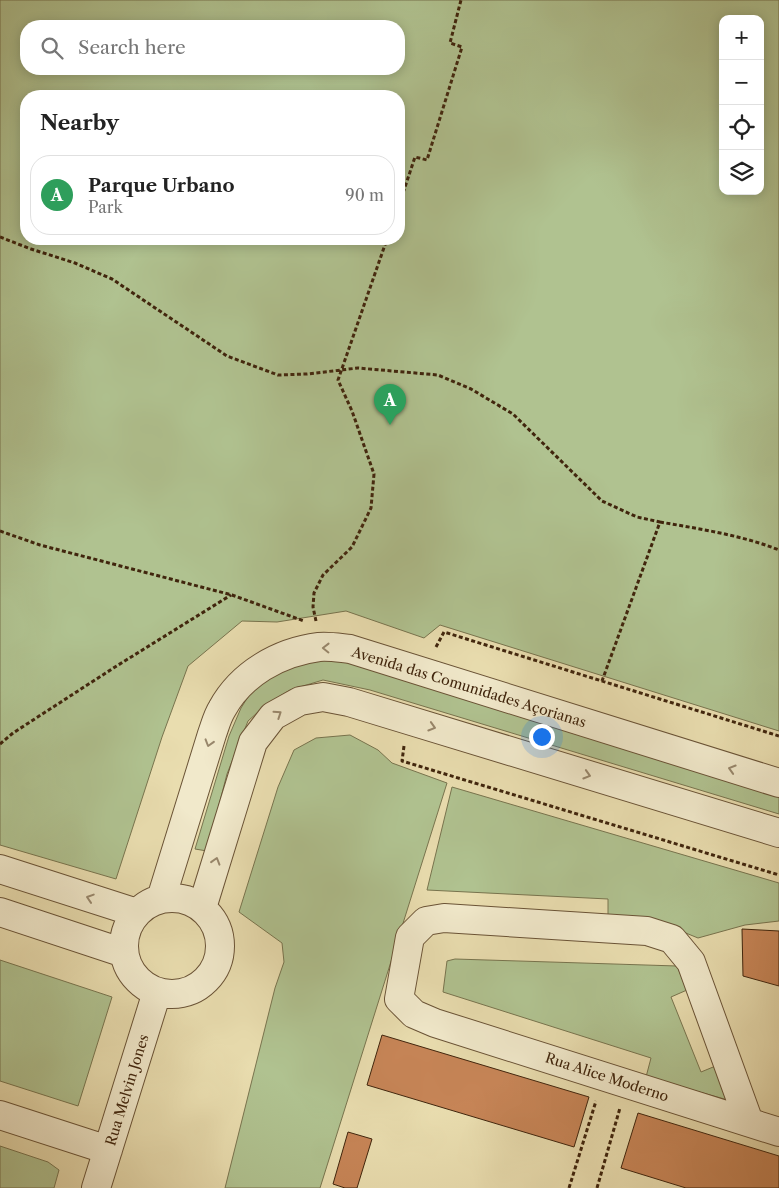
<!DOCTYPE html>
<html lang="en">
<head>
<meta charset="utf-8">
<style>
  :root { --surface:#fff; --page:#f6f6f6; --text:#222; --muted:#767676; --line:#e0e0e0; --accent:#8f2418 }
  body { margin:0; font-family:"Libre Caslon Text",serif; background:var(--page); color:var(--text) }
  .controls { position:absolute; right:15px; top:15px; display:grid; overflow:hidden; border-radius:10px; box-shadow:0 2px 12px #0003 }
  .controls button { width:45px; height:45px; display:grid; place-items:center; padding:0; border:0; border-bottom:1px solid var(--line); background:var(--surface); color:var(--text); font:25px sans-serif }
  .you { position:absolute; left:541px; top:736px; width:18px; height:18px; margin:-12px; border:4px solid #fff; border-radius:50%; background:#1a73e8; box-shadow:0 0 0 8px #1a73e833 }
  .badge { display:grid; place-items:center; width:32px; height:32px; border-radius:50%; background:var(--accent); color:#fff; font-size:16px; font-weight:700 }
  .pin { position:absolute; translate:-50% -41px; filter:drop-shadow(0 1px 2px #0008) }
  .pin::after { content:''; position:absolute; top:26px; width:18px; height:15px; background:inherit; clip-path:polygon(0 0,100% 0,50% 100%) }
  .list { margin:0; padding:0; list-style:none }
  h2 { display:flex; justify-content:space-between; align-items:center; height:65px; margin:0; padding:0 20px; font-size:21px }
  h2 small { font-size:16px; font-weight:400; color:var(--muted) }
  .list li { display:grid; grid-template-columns:32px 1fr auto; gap:15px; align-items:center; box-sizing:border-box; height:80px; margin:0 10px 10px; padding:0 10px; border:1px solid var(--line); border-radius:20px }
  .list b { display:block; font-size:19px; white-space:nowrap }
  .list p { margin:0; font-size:16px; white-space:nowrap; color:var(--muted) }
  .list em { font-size:16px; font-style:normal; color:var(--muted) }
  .icon { flex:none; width:28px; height:28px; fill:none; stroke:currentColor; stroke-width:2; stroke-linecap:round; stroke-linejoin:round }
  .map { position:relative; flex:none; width:779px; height:1188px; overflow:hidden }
  .search { position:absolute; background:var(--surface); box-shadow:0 2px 12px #0003; left:20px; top:20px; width:385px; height:55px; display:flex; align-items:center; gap:12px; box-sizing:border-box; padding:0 18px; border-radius:20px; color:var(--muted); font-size:19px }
  .panel { position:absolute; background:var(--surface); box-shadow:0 2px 12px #0003; left:20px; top:90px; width:385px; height:155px; border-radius:20px }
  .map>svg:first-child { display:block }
</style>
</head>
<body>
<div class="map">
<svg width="779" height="1188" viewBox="0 0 779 1188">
  <rect width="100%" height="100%" fill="#e9ddaf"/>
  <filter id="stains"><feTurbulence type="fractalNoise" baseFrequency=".004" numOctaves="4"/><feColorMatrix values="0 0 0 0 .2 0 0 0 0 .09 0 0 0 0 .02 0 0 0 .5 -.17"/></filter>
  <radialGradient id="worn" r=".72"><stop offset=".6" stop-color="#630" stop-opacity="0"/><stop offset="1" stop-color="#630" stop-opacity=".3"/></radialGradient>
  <path fill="#b0c290" stroke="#78744e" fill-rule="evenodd" d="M0 0H779V731L440 625 424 638 346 611 277 622 242 621 188 666 162 737 116 879 0 845ZM723 19H760V191H723ZM399 26V69H26V26ZM399 96V239H26V96Z
    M335 659 779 793V814L370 690 323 680 290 690 267 704 248 721 227 774 207 851 195 849 229 736 241 708 253 689 278 671 306 660Z
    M350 735 378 750 392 763 447 783 320 1188H225L275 988 284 962 282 943 239 912 278 787 294 750 316 738Z
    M452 787 779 883V921L745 925 698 938 659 922 608 918V899L427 890Z
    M455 959 677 966 687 990 671 997 701 1072 718 1065 728 1100 646 1077 651 1058 443 992 447 961Z
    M0 960 112 997 78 1106 0 1081Z
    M0 1146 48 1162 59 1170 54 1188H0Z"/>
  <path fill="#c78557" stroke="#40250d" d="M742 929 779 931V986L743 976Z
    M382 1035 589 1097 574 1147 367 1085Z
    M638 1113 779 1156V1188H686L621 1168Z
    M348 1132 372 1139 357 1188H345L333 1184Z"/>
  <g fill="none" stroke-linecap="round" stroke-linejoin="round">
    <g stroke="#6a5336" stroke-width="30">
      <path id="minor" d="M0 869 137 913
        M124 946a48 48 0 1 1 96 0a48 48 0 1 1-96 0Z
        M161 899 212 734C215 726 217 717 222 709 241 674 279 652 319 647 329 646 340 648 350 649L779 783
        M202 908 253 742 273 716 300 701 323 697 349 702 779 833
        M0 912 124 953
        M0 1115 108 1150
        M749 1122 691 962 672 939 647 931 444 918 426 921 410 937 399 999 414 1014 435 1023 779 1132
        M96 1188 157 992"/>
    </g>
    <path stroke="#40250d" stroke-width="3" stroke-dasharray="4 2.5" stroke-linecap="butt" d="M399 205 415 157 427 160 462 47 450 43 461 0
      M0 237 31 249 75 263 112 279 227 356 278 375 307 374 358 368 438 375 471 389 513 414 602 501 637 517 660 522 602 681
      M660 522C700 529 741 535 779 550
      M0 531 40 545 232 595 304 621
      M316 621 313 607 314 593 323 575 352 547 371 508 374 474 352 411 338 380 387 239
      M436 647 444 632 779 736
      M0 744 13 733 115 667 231 595
      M404 746 402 761 779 875
      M569 1188 596 1101
      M597 1188 620 1108"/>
    <use href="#minor" stroke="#f1e9cb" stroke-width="28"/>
  </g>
  <defs><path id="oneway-chevron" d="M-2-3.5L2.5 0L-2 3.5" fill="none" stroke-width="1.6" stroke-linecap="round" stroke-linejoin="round" transform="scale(1.25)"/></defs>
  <g stroke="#98876c">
    <use href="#oneway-chevron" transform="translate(326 648) rotate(-179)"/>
    <use href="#oneway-chevron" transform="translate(278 714) rotate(-34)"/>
    <use href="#oneway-chevron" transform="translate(432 727) rotate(17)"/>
    <use href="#oneway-chevron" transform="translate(209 743) rotate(107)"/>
    <use href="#oneway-chevron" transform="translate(732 769) rotate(-163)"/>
    <use href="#oneway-chevron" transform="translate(587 775) rotate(17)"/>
    <use href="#oneway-chevron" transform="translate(216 861) rotate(-73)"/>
    <use href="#oneway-chevron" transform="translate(90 898) rotate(-162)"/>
  </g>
  <g text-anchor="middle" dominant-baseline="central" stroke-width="4" stroke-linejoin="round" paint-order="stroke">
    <g font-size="14" fill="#40250d" stroke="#f1e9cb">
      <text transform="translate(469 687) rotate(17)">Avenida das Comunidades Açorianas</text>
      <text transform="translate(607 1077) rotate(18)">Rua Alice Moderno</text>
      <text transform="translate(127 1090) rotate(-73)">Rua Melvin Jones</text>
    </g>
  </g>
  <rect width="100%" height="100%" filter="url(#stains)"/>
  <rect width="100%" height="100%" fill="url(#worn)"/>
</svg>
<div class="controls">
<button>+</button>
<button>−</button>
<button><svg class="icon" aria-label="locate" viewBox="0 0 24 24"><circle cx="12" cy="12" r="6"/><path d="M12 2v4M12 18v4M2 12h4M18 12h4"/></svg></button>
<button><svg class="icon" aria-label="layers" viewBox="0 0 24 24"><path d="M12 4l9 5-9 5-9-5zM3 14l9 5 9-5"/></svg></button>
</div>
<div class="you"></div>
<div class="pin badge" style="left:390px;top:425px;background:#2e9e5b">A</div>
<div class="search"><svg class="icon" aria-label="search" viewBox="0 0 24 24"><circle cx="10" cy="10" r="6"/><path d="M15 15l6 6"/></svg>Search here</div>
<section class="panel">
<h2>Nearby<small></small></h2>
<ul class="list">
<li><span class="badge" style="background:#2e9e5b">A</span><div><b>Parque Urbano</b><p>Park</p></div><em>90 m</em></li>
</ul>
</section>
</div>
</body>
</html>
